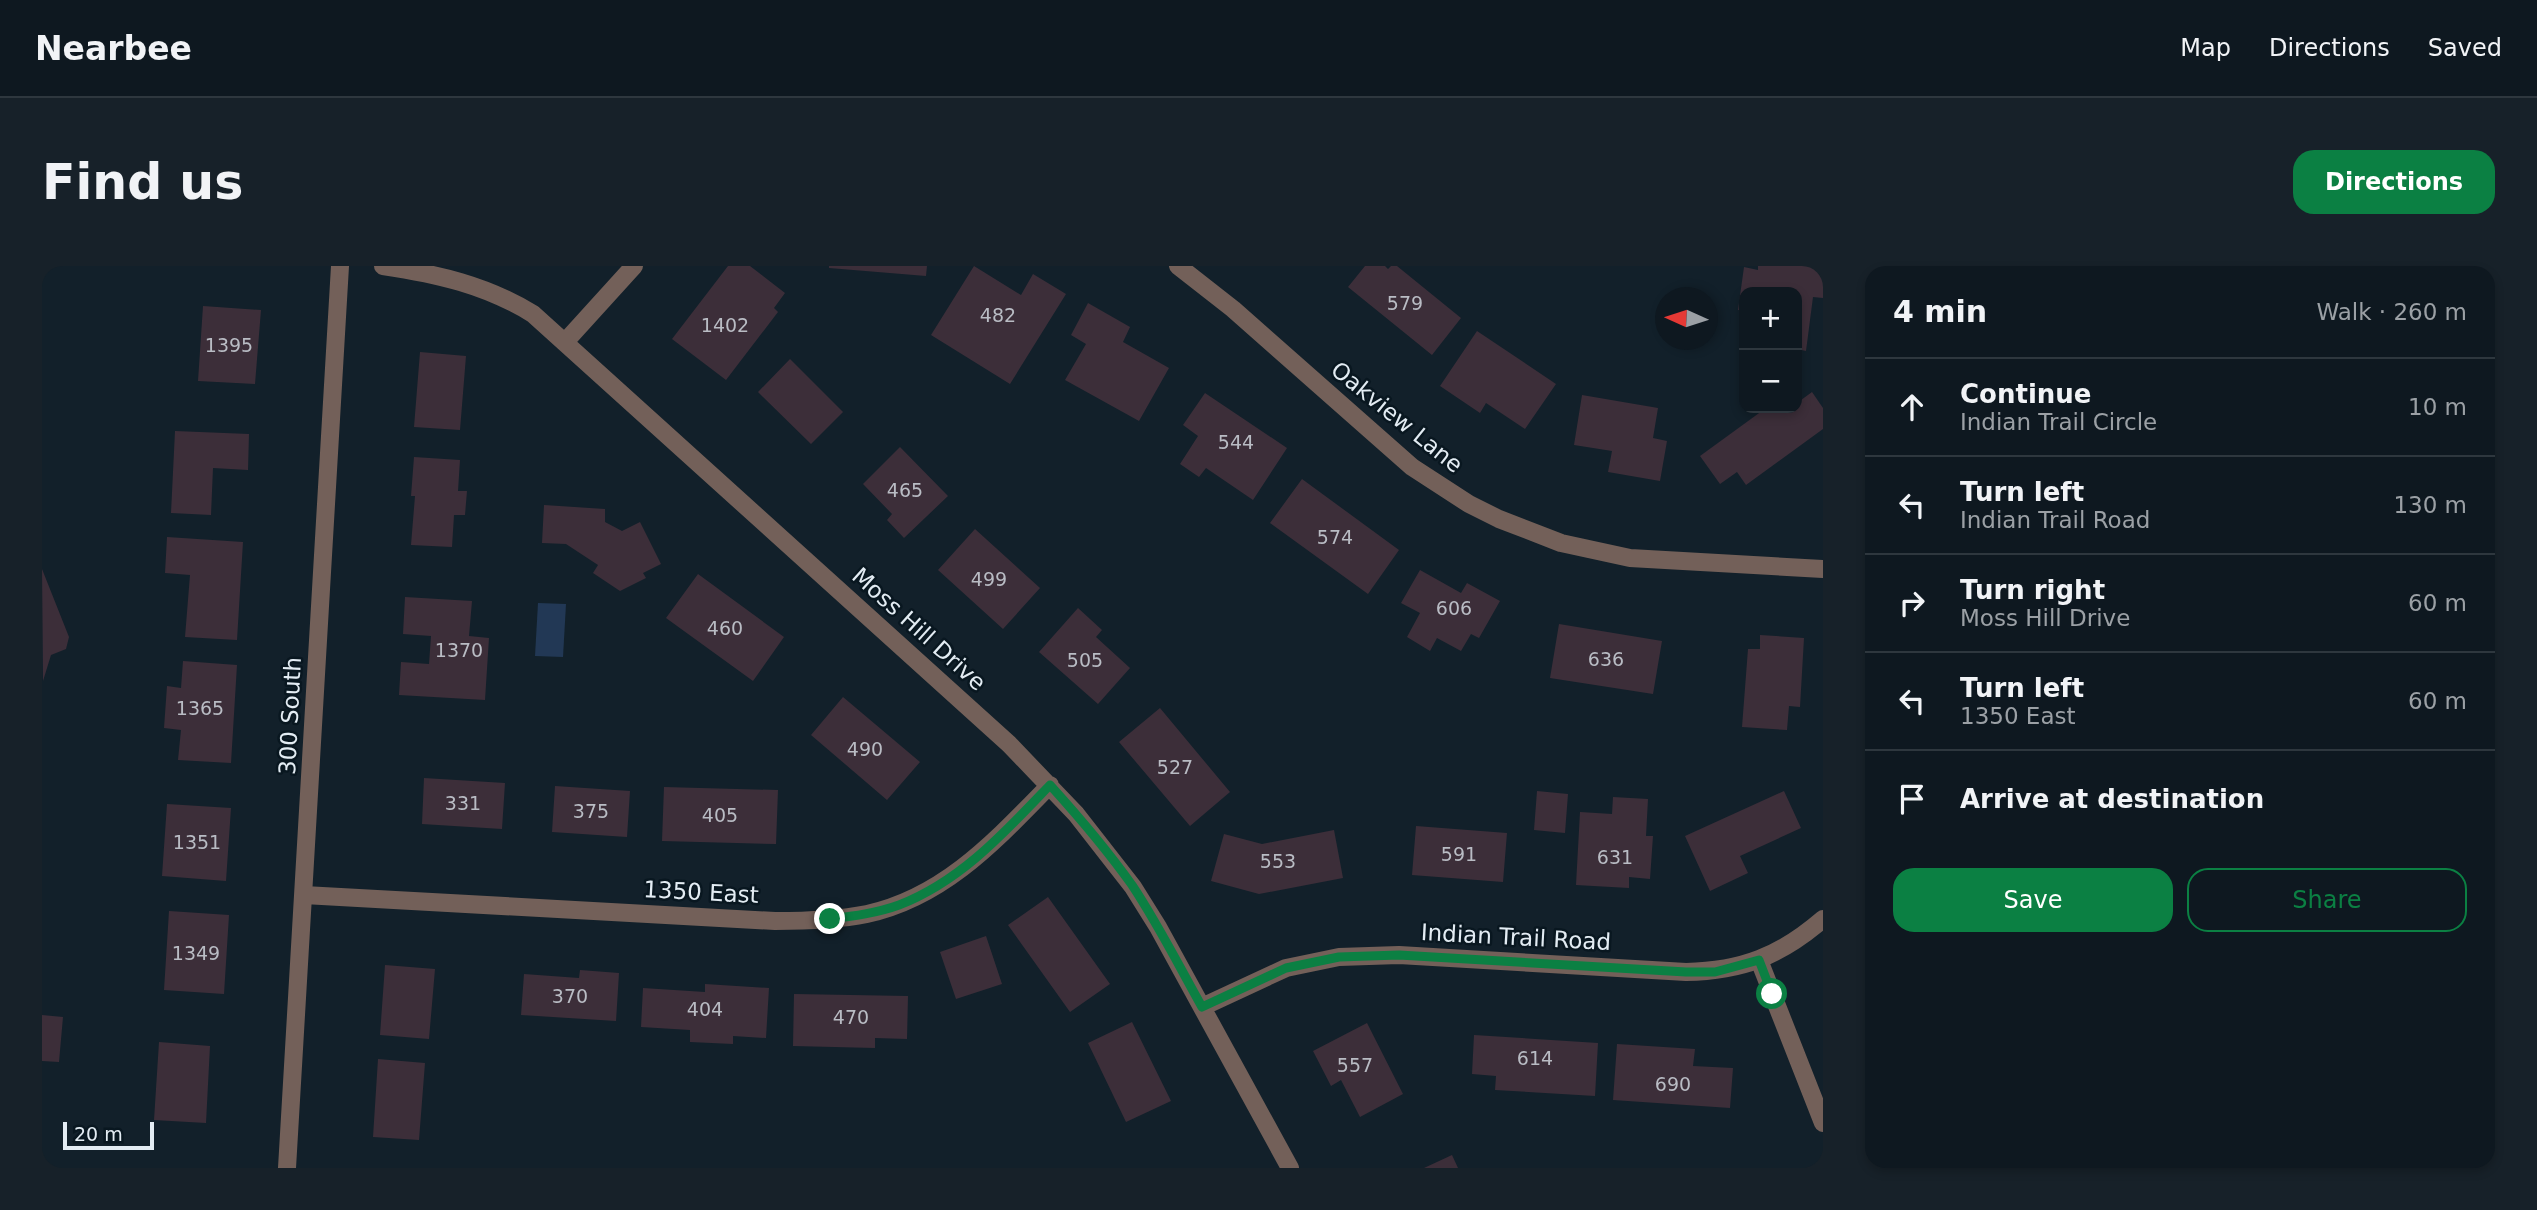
<!DOCTYPE html>
<html lang="en">
<head>
<meta charset="utf-8">
<style>
  :root { --surface:#0e1820; --page:#172129; --text:#f1f3f6; --muted:#9ba0a5; --line:#2e373e; --accent:#0b8043 }
  body { margin:0; font-family:"DejaVu Sans",sans-serif; background:var(--page); color:var(--text) }
  .controls { position:absolute; right:21px; top:21px; display:grid; overflow:hidden; border-radius:14px; box-shadow:0 4px 10px #0003 }
  .controls button { width:63px; height:63px; display:grid; place-items:center; padding:0; border:0; border-bottom:2px solid var(--line); background:var(--surface); color:var(--text); font:35px sans-serif }
  .compass { position:absolute; left:1613px; top:21px; width:63px; height:63px; border-radius:50%; background:var(--surface); box-shadow:0 4px 10px #0003; rotate:273deg }
  .scale { position:absolute; left:21px; bottom:18px; width:91px; box-sizing:border-box; padding-left:7px; border:4px solid #e3ecf3; border-top:0; font-size:19px; line-height:24px; white-space:nowrap; color:#e3ecf3; -webkit-text-stroke:5px #091720; paint-order:stroke }
  .stop { position:absolute; width:21px; height:21px; margin:-16px; border:5px solid #0b8043; border-radius:50%; background:#fff }
  .stop.end { background:#0b8043; border-color:#fff; box-shadow:0 2px 7px #0008 }
  .list { margin:0; padding:0; list-style:none }
  h2 { display:flex; justify-content:space-between; align-items:center; height:91px; margin:0; padding:0 28px; font-size:30px }
  h2 small { font-size:23px; font-weight:400; color:var(--muted) }
  .list li { display:grid; grid-template-columns:46px 1fr auto; gap:21px; align-items:center; box-sizing:border-box; height:98px; padding:0 28px; border-top:2px solid var(--line) }
  .list b { display:block; font-size:26px; white-space:nowrap }
  .list p { margin:0; font-size:23px; white-space:nowrap; color:var(--muted) }
  .list em { font-size:23px; font-style:normal; color:var(--muted) }
  .actions { display:flex; gap:14px; padding:21px 28px }
  .actions a { flex:1; padding:16px 0; border:2px solid var(--accent); border-radius:21px; text-align:center; font-size:24px; color:var(--accent) }
  .actions .main { background:var(--accent); color:#fff }
  .icon { flex:none; width:38px; height:38px; fill:none; stroke:currentColor; stroke-width:2; stroke-linecap:round; stroke-linejoin:round }
  .map { position:relative; flex:none; width:1781px; height:902px; overflow:hidden; border-radius:21px }
  header { display:flex; align-items:center; gap:42px; box-sizing:border-box; height:98px; padding:0 35px; background:var(--surface); border-bottom:2px solid var(--line) }
  header strong { font-size:33px }
  nav { display:flex; gap:38px; margin-inline-start:auto; font-size:24px }
  .intro { display:flex; align-items:center; justify-content:space-between; box-sizing:border-box; height:168px; padding:0 42px }
  h1 { margin:0; font-size:49px }
  .button { padding:18px 32px; border-radius:21px; background:var(--accent); color:#fff; font-size:24px; font-weight:700 }
  main { display:flex; gap:42px; padding:0 42px }
  aside { flex:1; background:var(--surface); border-radius:21px; box-shadow:0 4px 10px #0003 }
  .map>svg:first-child { display:block }
</style>
</head>
<body>
<header>
<strong>Nearbee</strong>
<nav><a>Map</a><a>Directions</a><a>Saved</a></nav>
</header>
<div class="intro"><h1>Find us</h1><a class="button">Directions</a></div>
<main>
<div class="map">
<svg width="1781" height="902" viewBox="0 0 1781 902">
  <rect width="100%" height="100%" fill="#12202a"/>
  <path fill="#223855" d="M496 337 524 338 521 391 493 390Z"/>
  <path fill="#3c2e39" d="M686 0H708L743 27 732 42 736 46 684 114 630 73Z
    M787 0H885L884 10 787 2Z
    M932 0 979 29 991 8 1024 28 968 118 889 69Z
    M1323 0H1343L1346 3 1349 0H1355L1419 52 1390 89 1306 21Z
    M1716 0H1781V32L1771 31 1764 85 1755 83V26H1702V45L1696 44 1702 1 1716 4Z
    M1046 37 1088 61 1081 76 1127 102 1097 155 1023 114 1044 78 1029 69Z
    M161 40 219 44 213 118 156 115Z
    M1435 65 1514 118 1483 163 1444 137 1438 147 1398 120Z
    M378 86 424 90 418 164 372 161Z
    M748 93 801 146 769 178 716 126Z
    M1770 126 1781 142V163L1704 219 1695 206 1678 218 1658 190 1724 142H1739L1743 146 1749 142H1755V137Z
    M1163 127 1245 182 1211 234 1164 202 1157 211 1138 198 1156 170 1141 159Z
    M1540 129 1616 142 1611 172 1625 175 1618 215 1566 206 1570 185 1532 179Z
    M133 165 207 168 206 204 171 202 169 249 129 247Z
    M858 181 906 230 862 272 845 254 850 248 821 218Z
    M372 191 418 194 416 225H425L423 249H412L410 281 369 279 373 230H369Z
    M1260 213 1357 284 1326 328 1228 257Z
    M502 239 563 243V256L580 265 598 256 619 298 601 307 604 312 578 325 551 307 556 299 524 278 500 277Z
    M933 263 998 322 961 363 896 304Z
    M125 271 201 276 195 374 143 371 148 309 123 307Z
    M0 303 27 371 24 383 9 389 1 415Z
    M1378 304 1419 327 1425 317 1458 335 1437 372 1429 368 1419 385 1395 372 1388 385 1365 371 1378 347 1359 337Z
    M656 308 742 371 711 415 624 352Z
    M363 331 430 335 427 370 447 372 443 434 357 429 359 396 387 398 389 370 361 368Z
    M1036 342 1060 364 1054 371 1088 402 1056 438 997 386Z
    M1517 358 1620 375 1611 428 1508 412Z
    M1718 369 1762 372 1758 441 1747 440 1745 464 1700 461 1706 383H1718Z
    M141 395 195 399 189 497 136 494 139 464 122 462 125 420 139 422Z
    M801 431 878 496 845 534 769 469Z
    M1118 442 1188 526 1148 560 1077 476Z
    M382 512 463 517 460 563 380 558Z
    M513 520 588 525 585 571 510 566Z
    M622 521 736 524 734 578 620 575Z
    M1495 525 1526 528 1523 567 1492 564Z
    M1742 525 1759 562 1698 590 1706 607 1668 625 1643 570Z
    M1571 531 1606 533 1604 570H1611L1608 613 1587 611V622L1534 619 1538 546 1570 548Z
    M125 538 189 542 184 615 120 610Z
    M1374 560 1465 567 1461 616 1370 609Z
    M1292 564 1301 612 1217 628 1169 615 1182 568 1220 578Z
    M1006 631 1068 718 1028 746 966 659Z
    M127 645 187 649 182 728 122 724Z
    M944 670 960 718 914 733 898 686Z
    M343 699 393 703 387 773 338 769Z
    M538 704 577 707 574 755 479 749 482 708 537 712Z
    M663 718 727 722 724 772 691 770V778L648 776V764L599 761 601 722 663 726Z
    M752 728 866 730 865 773 833 772V782L751 780Z
    M0 749 21 751 17 796 0 795Z
    M1090 756 1129 835 1084 856 1046 777Z
    M1325 757 1361 828 1318 851 1299 814 1289 820 1271 785Z
    M1432 769 1556 777 1553 830 1453 824 1454 810 1430 808Z
    M117 776 168 780 164 857 112 854Z
    M1575 778 1653 783 1651 800 1691 802 1688 842 1571 834Z
    M336 793 383 797 377 874 331 871Z
    M1410 889 1416 902H1382Z"/>
  <g fill="none" stroke-linecap="round" stroke-linejoin="round">
    <path stroke="#736059" stroke-width="18" d="M341 0C395 8 444 19 491 48L967 478 1034 548 1091 621 1116 661 1248 902
      M1136 0 1191 43 1370 201 1427 238 1457 253 1519 277 1588 292 1781 303
      M523 76 592 0
      M262 629 733 655C764 655 795 654 825 648 903 631 955 573 1008 519
      M1717 694 1781 857
      M1160 741 1244 702 1297 691 1357 689 1644 706C1700 705 1738 690 1781 653
      M245 902 298 0"/>
  </g>
  <g fill="none" stroke-linecap="round" stroke-linejoin="round">
    <path stroke="#0b8043" stroke-width="9" d="M788 653C812 650 835 647 857 639 919 615 963 566 1008 519 1037 551 1065 584 1090 619 1116 658 1137 700 1160 741L1244 702 1297 691 1357 689 1644 706H1673L1717 694 1730 728"/>
  </g>
  <g text-anchor="middle" dominant-baseline="central" stroke-width="5" stroke-linejoin="round" paint-order="stroke">
    <g font-size="19" fill="#b9bcc4">
      <text x="1363" y="37">579</text>
      <text x="956" y="49">482</text>
      <text x="683" y="59">1402</text>
      <text x="187" y="79">1395</text>
      <text x="1194" y="176">544</text>
      <text x="863" y="224">465</text>
      <text x="1293" y="271">574</text>
      <text x="947" y="313">499</text>
      <text x="1412" y="342">606</text>
      <text x="683" y="362">460</text>
      <text x="417" y="384">1370</text>
      <text x="1564" y="393">636</text>
      <text x="1043" y="394">505</text>
      <text x="158" y="442">1365</text>
      <text x="823" y="483">490</text>
      <text x="1133" y="501">527</text>
      <text x="421" y="537">331</text>
      <text x="549" y="545">375</text>
      <text x="678" y="549">405</text>
      <text x="155" y="576">1351</text>
      <text x="1417" y="588">591</text>
      <text x="1573" y="591">631</text>
      <text x="1236" y="595">553</text>
      <text x="154" y="687">1349</text>
      <text x="528" y="730">370</text>
      <text x="663" y="743">404</text>
      <text x="809" y="751">470</text>
      <text x="1493" y="792">614</text>
      <text x="1313" y="799">557</text>
      <text x="1631" y="818">690</text>
    </g>
    <g font-size="23" fill="#e3ecf3" stroke="#091720">
      <text transform="translate(1355 151) rotate(39)">Oakview Lane</text>
      <text transform="translate(877 363) rotate(42)">Moss Hill Drive</text>
      <text transform="translate(248 450) rotate(-87)">300 South</text>
      <text transform="translate(659 626) rotate(3)">1350 East</text>
      <text transform="translate(1474 671) rotate(3)">Indian Trail Road</text>
    </g>
  </g>
</svg>
<div class="controls">
<button>+</button>
<button>−</button>
</div>
<svg class="compass" viewBox="-18 -18 36 36"><path d="M0-13l5 13h-10z" fill="#e53935"/><path d="M0 13l5-13h-10z" fill="#9ba0a5"/></svg>
<div class="scale">20 m</div>
<div class="stop" style="left:1730px;top:728px"></div>
<div class="stop end" style="left:788px;top:653px"></div>
</div>
<aside>
<h2>4 min<small>Walk · 260 m</small></h2>
<ul class="list">
<li><svg class="icon" aria-label="ahead" viewBox="0 0 24 24"><path d="M12 20V5M6 11l6-6 6 6"/></svg><div><b>Continue</b><p>Indian Trail Circle</p></div><em>10 m</em></li>
<li><svg class="icon" aria-label="left" viewBox="0 0 24 24"><path d="M17 20v-9H6M10 6l-5 5 5 5"/></svg><div><b>Turn left</b><p>Indian Trail Road</p></div><em>130 m</em></li>
<li><svg class="icon" aria-label="right" viewBox="0 0 24 24"><path d="M7 20v-9h11M14 6l5 5-5 5"/></svg><div><b>Turn right</b><p>Moss Hill Drive</p></div><em>60 m</em></li>
<li><svg class="icon" aria-label="left" viewBox="0 0 24 24"><path d="M17 20v-9H6M10 6l-5 5 5 5"/></svg><div><b>Turn left</b><p>1350 East</p></div><em>60 m</em></li>
<li><svg class="icon" aria-label="arrive" viewBox="0 0 24 24"><path d="M6 21V4h12l-3 4 3 4H6"/></svg><div><b>Arrive at destination</b></div></li>
</ul>
<div class="actions"><a class="main">Save</a><a>Share</a></div>
</aside>
</main>
</body>
</html>
